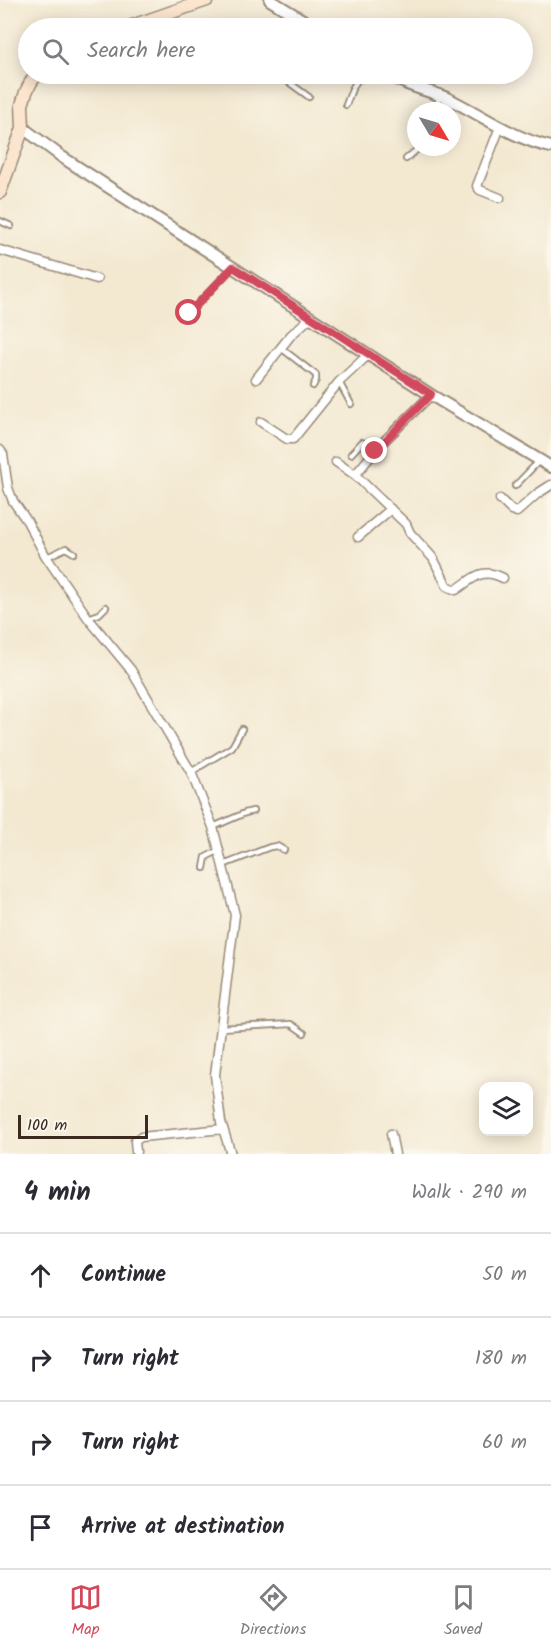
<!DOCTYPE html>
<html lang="en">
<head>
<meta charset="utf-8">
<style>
  :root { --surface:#fff; --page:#f7f7f7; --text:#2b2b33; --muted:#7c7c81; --line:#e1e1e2; --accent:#d1495b }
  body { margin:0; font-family:Kalam,sans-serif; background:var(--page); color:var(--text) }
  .controls { position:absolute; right:18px; bottom:18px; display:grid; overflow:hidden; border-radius:12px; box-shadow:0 3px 15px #0003 }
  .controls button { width:54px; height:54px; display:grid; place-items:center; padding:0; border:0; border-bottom:2px solid var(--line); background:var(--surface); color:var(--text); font:30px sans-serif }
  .compass { position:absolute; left:407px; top:102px; width:54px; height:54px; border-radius:50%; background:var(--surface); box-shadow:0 3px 15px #0003; rotate:128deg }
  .scale { position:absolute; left:18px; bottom:15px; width:130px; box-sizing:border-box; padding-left:6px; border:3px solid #3b2a1e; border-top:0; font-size:16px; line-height:21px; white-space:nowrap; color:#3b2a1e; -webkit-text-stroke:4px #fbf7ec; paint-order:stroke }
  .stop { position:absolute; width:18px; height:18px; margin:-14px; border:4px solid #d1495b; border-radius:50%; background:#fff }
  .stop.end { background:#d1495b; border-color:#fff; box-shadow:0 2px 6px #0008 }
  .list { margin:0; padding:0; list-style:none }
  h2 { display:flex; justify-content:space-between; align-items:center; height:78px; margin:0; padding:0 24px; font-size:26px }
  h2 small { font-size:20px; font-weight:400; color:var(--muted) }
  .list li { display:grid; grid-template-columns:39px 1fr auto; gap:18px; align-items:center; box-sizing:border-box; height:84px; padding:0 24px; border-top:2px solid var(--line) }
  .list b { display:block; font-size:22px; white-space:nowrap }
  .list em { font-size:20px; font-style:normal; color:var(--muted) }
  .icon { flex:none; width:33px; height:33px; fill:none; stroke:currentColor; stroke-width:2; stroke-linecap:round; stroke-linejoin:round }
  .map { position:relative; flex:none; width:551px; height:1154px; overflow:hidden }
  .search { position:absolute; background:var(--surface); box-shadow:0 3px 15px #0003; left:18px; right:18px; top:18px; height:66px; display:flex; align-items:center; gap:15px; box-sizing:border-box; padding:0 21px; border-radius:33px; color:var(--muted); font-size:22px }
  .sheet { height:414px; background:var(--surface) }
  nav { display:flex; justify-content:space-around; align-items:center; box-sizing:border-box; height:84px; border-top:2px solid var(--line); background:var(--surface); font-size:16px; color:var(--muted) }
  nav a { display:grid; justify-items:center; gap:3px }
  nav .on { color:var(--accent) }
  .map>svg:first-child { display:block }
</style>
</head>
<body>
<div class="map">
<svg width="551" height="1154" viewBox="0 0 551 1154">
  <rect width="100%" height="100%" fill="#fbf7ec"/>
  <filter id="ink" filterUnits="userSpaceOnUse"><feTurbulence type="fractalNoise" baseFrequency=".0167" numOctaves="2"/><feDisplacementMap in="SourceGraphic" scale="12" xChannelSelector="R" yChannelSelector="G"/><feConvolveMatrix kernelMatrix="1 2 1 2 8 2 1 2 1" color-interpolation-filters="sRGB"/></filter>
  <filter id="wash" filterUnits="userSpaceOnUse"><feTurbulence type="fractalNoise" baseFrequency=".008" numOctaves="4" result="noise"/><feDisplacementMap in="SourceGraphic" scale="24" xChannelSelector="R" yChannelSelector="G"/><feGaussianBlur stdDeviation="1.35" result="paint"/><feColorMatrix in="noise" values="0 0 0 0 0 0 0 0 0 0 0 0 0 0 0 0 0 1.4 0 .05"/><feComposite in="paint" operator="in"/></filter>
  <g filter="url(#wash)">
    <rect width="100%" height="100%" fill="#f3e8d0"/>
  </g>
  <g filter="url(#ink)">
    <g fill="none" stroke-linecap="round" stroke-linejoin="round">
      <g stroke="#978977" stroke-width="8">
        <path id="service" d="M283 74V78L309 97
          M346 105 352 89 361 74
          M434 111 440 96
          M406 159 420 147
          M0 221 11 226
          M189 313 233 267
          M281 348 316 375V380L313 386
          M339 382 351 404
          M351 454 362 442 375 451
          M515 486 540 460
          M47 557 66 548 74 553
          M88 618 99 614 106 607
          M191 772 232 747 242 729
          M213 827 245 813 253 811
          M223 865 270 847 277 846 284 850
          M204 868 206 857 218 851
          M221 1028 291 1024 304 1033"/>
      </g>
      <g stroke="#978977" stroke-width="11">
        <path id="minor" d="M500 127 477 186 480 190 500 198
          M0 250 97 279
          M256 379 291 335 311 317
          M431 395 381 444 355 475 406 524 410 533 433 558 447 586 456 590C474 578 481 567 503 578
          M261 422 287 439H293L339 382 369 354
          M0 450 3 454 8 488 13 501 27 521 45 555 88 618 131 670 191 772 213 827 235 915 215 1075 221 1122 231 1154
          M336 462 355 475
          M500 499 511 510 517 512 537 494 551 485
          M358 537 391 509
          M391 1134 395 1154
          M136 1152 135 1141 141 1137 223 1129"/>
      </g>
      <g stroke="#978977" stroke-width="14">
        <path id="tertiary" d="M270 0 316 28
          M388 74C407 87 429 90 449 99 482 115 514 139 551 147
          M23 128 62 157 195 243 431 395 551 467"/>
      </g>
      <g stroke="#978977" stroke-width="15">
        <path id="secondary" d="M126 28 207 0
          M0 192 23 128 22 105 26 92 31 82 37 74"/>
      </g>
      <use href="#service" stroke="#fff" stroke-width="4.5"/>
      <use href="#minor" stroke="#fff" stroke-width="8"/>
      <use href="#tertiary" stroke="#fff" stroke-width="10"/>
      <use href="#secondary" stroke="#fbe5cf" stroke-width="12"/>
    </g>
  </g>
  <g fill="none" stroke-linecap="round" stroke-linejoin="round" filter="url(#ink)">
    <path stroke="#d1495b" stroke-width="8" d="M189 313 233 267 431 394 375 451"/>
  </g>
</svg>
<div class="controls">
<button><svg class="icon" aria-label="layers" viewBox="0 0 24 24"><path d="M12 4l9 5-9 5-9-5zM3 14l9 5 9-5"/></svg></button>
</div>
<svg class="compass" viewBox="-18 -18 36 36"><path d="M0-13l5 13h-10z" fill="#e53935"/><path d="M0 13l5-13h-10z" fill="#7c7c81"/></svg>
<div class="scale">100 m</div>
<div class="stop" style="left:189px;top:313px"></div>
<div class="stop end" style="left:375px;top:451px"></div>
<div class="search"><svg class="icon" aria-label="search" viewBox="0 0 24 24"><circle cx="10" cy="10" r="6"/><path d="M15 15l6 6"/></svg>Search here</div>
</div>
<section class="sheet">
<h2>4 min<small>Walk · 290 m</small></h2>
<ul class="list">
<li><svg class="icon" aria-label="ahead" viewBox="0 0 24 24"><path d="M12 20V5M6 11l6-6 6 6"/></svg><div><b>Continue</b></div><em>50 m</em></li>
<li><svg class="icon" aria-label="right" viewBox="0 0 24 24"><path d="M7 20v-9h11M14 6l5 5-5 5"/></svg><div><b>Turn right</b></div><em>180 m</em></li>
<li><svg class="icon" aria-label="right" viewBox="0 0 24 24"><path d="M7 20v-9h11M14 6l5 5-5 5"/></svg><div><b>Turn right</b></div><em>60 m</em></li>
<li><svg class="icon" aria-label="arrive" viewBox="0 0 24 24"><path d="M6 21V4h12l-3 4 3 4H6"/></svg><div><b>Arrive at destination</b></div></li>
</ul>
</section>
<nav>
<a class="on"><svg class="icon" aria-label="map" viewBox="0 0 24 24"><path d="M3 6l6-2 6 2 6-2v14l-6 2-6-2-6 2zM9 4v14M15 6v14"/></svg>Map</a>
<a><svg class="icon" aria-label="directions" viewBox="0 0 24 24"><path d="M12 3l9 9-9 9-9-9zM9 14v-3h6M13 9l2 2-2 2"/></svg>Directions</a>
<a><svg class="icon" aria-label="saved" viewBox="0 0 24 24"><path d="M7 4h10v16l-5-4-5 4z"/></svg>Saved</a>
</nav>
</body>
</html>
